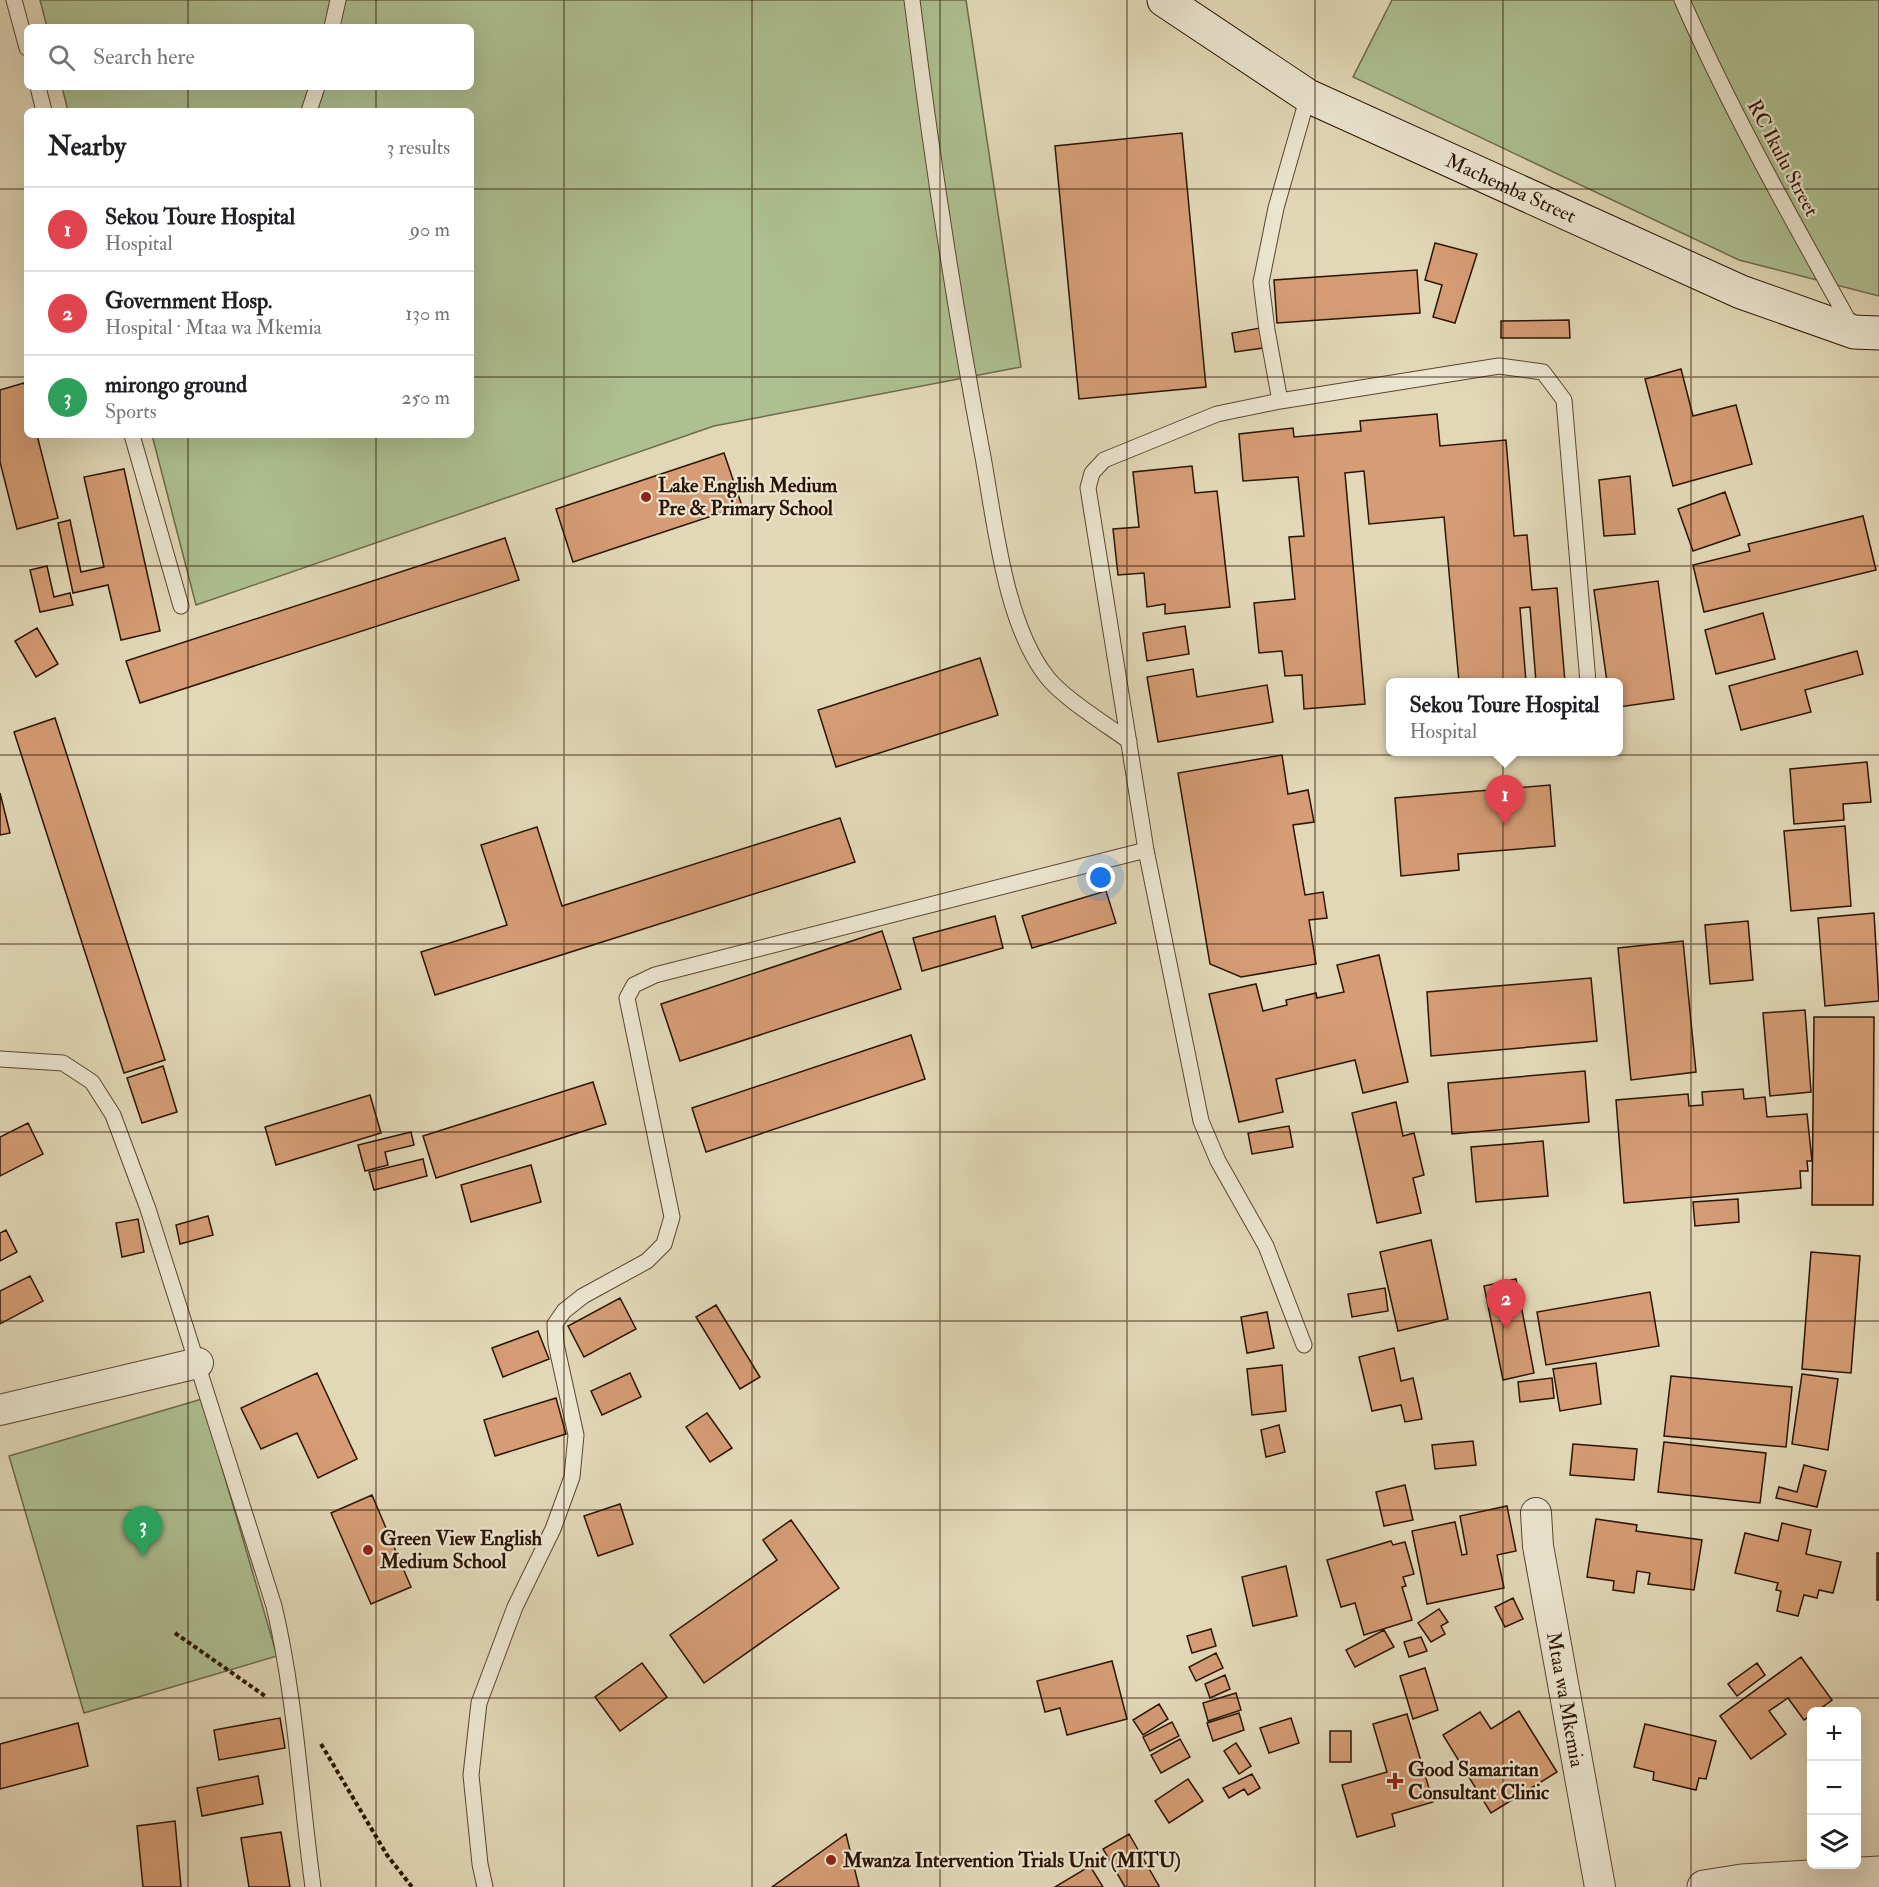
<!DOCTYPE html>
<html lang="en">
<head>
<meta charset="utf-8">
<style>
  :root { --surface:#fff; --page:#f2f2f2; --text:#202124; --muted:#757577; --line:#e0e0e0; --accent:#111827 }
  body { margin:0; font-family:"IM FELL Double Pica",serif; background:var(--page); color:var(--text) }
  .controls { position:absolute; right:18px; bottom:18px; display:grid; overflow:hidden; border-radius:9px; box-shadow:0 6px 24px #0002 }
  .controls button { width:54px; height:54px; display:grid; place-items:center; padding:0; border:0; border-bottom:2px solid var(--line); background:var(--surface); color:var(--text); font:30px sans-serif }
  .you { position:absolute; left:1101px; top:878px; width:21px; height:21px; margin:-15px; border:4px solid #fff; border-radius:50%; background:#1a73e8; box-shadow:0 0 0 9px #1a73e833 }
  .badge { display:grid; place-items:center; width:39px; height:39px; border-radius:50%; background:var(--accent); color:#fff; font-size:20px; font-weight:700 }
  .pin { position:absolute; translate:-50% -50px; filter:drop-shadow(0 2px 3px #0008) }
  .pin::after { content:''; position:absolute; top:32px; width:21px; height:18px; background:inherit; clip-path:polygon(0 0,100% 0,50% 100%) }
  .popup { position:absolute; left:1386px; top:678px; width:237px; height:78px; box-sizing:border-box; display:grid; place-content:center; border-radius:9px; background:var(--surface); filter:drop-shadow(0 2px 4px #0005); font-size:20px; white-space:nowrap; color:var(--muted) }
  .popup b { font-size:22px; color:var(--text) }
  .popup::after { content:''; position:absolute; left:50%; top:100%; margin-left:-12px; border:12px solid transparent; border-top-color:var(--surface) }
  .list { margin:0; padding:0; list-style:none }
  h2 { display:flex; justify-content:space-between; align-items:center; height:78px; margin:0; padding:0 24px; font-size:26px }
  h2 small { font-size:20px; font-weight:400; color:var(--muted) }
  .list li { display:grid; grid-template-columns:39px 1fr auto; gap:18px; align-items:center; box-sizing:border-box; height:84px; padding:0 24px; border-top:2px solid var(--line) }
  .list b { display:block; font-size:22px; white-space:nowrap }
  .list p { margin:0; font-size:20px; white-space:nowrap; color:var(--muted) }
  .list em { font-size:20px; font-style:normal; color:var(--muted) }
  .icon { flex:none; width:33px; height:33px; fill:none; stroke:currentColor; stroke-width:2; stroke-linecap:round; stroke-linejoin:round }
  .map { position:relative; flex:none; width:1879px; height:1887px; overflow:hidden }
  .search { position:absolute; background:var(--surface); box-shadow:0 6px 24px #0002; left:24px; top:24px; width:450px; height:66px; display:flex; align-items:center; gap:15px; box-sizing:border-box; padding:0 21px; border-radius:9px; color:var(--muted); font-size:22px }
  .panel { position:absolute; background:var(--surface); box-shadow:0 6px 24px #0002; left:24px; top:108px; width:450px; height:330px; border-radius:9px }
  .map>svg:first-child { display:block }
</style>
</head>
<body>
<div class="map">
<svg width="1879" height="1887" viewBox="0 0 1879 1887">
  <rect width="100%" height="100%" fill="#e2d8b8"/>
  <filter id="stains"><feTurbulence type="fractalNoise" baseFrequency=".00333" numOctaves="4"/><feColorMatrix values="0 0 0 0 .2 0 0 0 0 .09 0 0 0 0 .02 0 0 0 .5 -.17"/></filter>
  <radialGradient id="worn" r=".72"><stop offset=".6" stop-color="#630" stop-opacity="0"/><stop offset="1" stop-color="#630" stop-opacity=".3"/></radialGradient>
  <path fill="#aec092" stroke="#6d6a4b" stroke-width="1.5" d="M40 0H966L1021 367 714 426 196 605 152 435H471V111H68L62 87H471V27H47Z
    M1392 0H1879V296L1739 260 1353 77Z
    M202 1399 277 1656 84 1713 9 1456Z"/>
  <path fill="#d59c75" stroke="#2c1404" stroke-width="1.5" d="M1182 133 1206 387 1079 399 1055 146Z
    M1435 243 1477 254 1455 323 1433 317 1442 285 1425 280Z
    M1417 270 1420 313 1277 323 1274 280Z
    M1569 320 1570 338H1501V321Z
    M1260 328 1263 348 1235 352 1232 333Z
    M1681 369 1693 416 1736 405 1752 464 1673 486 1645 379Z
    M24 383 27 394V435H37L58 518 17 529 0 462V390Z
    M1437 414 1440 446 1506 440 1514 536 1527 535 1532 590 1557 588 1565 682H1536L1530 607 1520 608 1526 682H1459L1444 517 1369 524 1364 471 1345 473 1365 704 1304 709 1302 675 1285 676 1282 651 1259 653 1254 603 1295 599 1289 537 1304 536 1298 477 1243 481 1239 434 1293 428 1294 437 1361 431 1360 421Z
    M724 453 742 506 573 562 556 509Z
    M1192 466 1195 493 1217 491 1230 607 1165 614V604L1147 607 1144 573 1118 575 1113 529 1139 527 1133 472Z
    M124 469 160 631 121 640 108 585 73 593 58 523 70 520 81 572 104 567 84 477Z
    M1630 476 1635 534 1604 536 1599 480Z
    M1725 492 1740 535 1693 551 1678 509Z
    M1863 516 1876 570 1704 612 1693 565 1750 551 1748 544Z
    M505 538 519 580 140 703 126 661Z
    M47 566 54 597 70 593 73 605 40 612 30 570Z
    M1658 581 1674 699 1619 707V682H1607L1594 590Z
    M1763 613 1775 659 1716 674 1705 630Z
    M1185 626 1189 654 1147 661 1143 633Z
    M37 628 58 664 36 677 15 641Z
    M1857 651 1863 674 1805 690 1811 712 1741 730 1729 686Z
    M980 658 998 715 836 767 818 710Z
    M1193 669 1197 697 1267 685 1273 722 1158 742 1147 677Z
    M55 718 165 1060 124 1073 14 732Z
    M1282 755 1288 794 1308 790 1314 822 1293 825 1305 895 1323 892 1327 918 1309 920 1316 964 1241 977 1210 964 1178 773Z
    M1867 762 1871 802 1843 804 1844 820 1794 824 1790 769Z
    M1550 785 1555 846 1458 854 1459 870 1401 876 1395 798Z
    M0 793 10 833 0 835Z
    M840 818 855 862 435 995 421 952 507 925 481 845 537 827 562 906Z
    M1845 826 1851 906 1791 911 1784 831Z
    M1106 891 1116 923 1032 948 1022 916Z
    M1874 913 1879 1001 1825 1006 1818 918Z
    M995 916 1003 948 922 971 913 938Z
    M1748 921 1753 980 1710 984 1705 925Z
    M882 931 901 989 680 1061 661 1004Z
    M1683 941 1696 1072 1631 1080 1618 948Z
    M1379 955 1408 1082 1363 1093 1355 1060 1276 1079 1283 1112 1239 1122 1209 994 1256 984 1263 1011 1287 1005 1286 1000 1316 993 1317 998 1344 992 1337 965Z
    M1591 978 1597 1041 1431 1056 1427 992Z
    M1805 1010 1811 1092 1770 1096 1763 1013Z
    M1814 1017H1874L1873 1205H1812Z
    M911 1035 925 1079 706 1152 692 1108Z
    M163 1066 177 1112 142 1123 127 1078Z
    M1585 1071 1589 1122 1452 1134 1448 1083Z
    M593 1082 606 1124 436 1178 423 1136Z
    M1743 1089 1744 1099 1765 1097 1767 1117 1807 1114 1812 1161H1807L1808 1171H1800L1801 1188 1624 1203 1616 1100 1688 1094 1689 1106 1703 1105 1702 1092Z
    M370 1095 381 1133 276 1165 265 1127Z
    M1396 1102 1403 1136 1414 1133 1424 1175 1413 1178 1421 1213 1377 1223 1352 1113Z
    M28 1123 43 1154 0 1176V1137Z
    M1289 1126 1293 1147 1252 1154 1248 1133Z
    M411 1132 414 1145 385 1152 388 1165 365 1171 358 1145Z
    M1543 1141 1548 1196 1476 1202 1471 1147Z
    M423 1159 427 1176 374 1190 369 1172Z
    M531 1165 541 1202 471 1222 461 1185Z
    M1738 1199 1739 1222 1695 1226 1693 1202Z
    M208 1216 213 1235 180 1244 176 1225Z
    M138 1219 144 1252 122 1257 116 1223Z
    M6 1230 17 1252 0 1261V1233Z
    M1431 1240 1448 1319 1398 1331 1380 1252Z
    M1811 1252 1860 1256 1851 1373 1802 1369Z
    M30 1276 43 1301 0 1324V1291Z
    M1516 1279 1534 1373 1503 1380 1484 1286Z
    M1385 1288 1388 1311 1352 1317 1348 1294Z
    M1650 1292 1659 1346 1546 1365 1537 1312Z
    M620 1298 636 1329 584 1357 568 1326Z
    M716 1305 760 1377 740 1389 696 1317Z
    M1267 1312 1274 1348 1247 1353 1241 1317Z
    M538 1331 549 1359 503 1377 492 1348Z
    M1394 1348 1401 1381 1413 1378 1422 1419 1405 1422 1401 1405 1372 1411 1359 1357Z
    M1596 1363 1601 1404 1560 1411 1553 1369Z
    M1282 1365 1286 1411 1252 1415 1247 1369Z
    M317 1373 357 1459 318 1478 297 1433 261 1449 241 1408Z
    M630 1373 641 1397 602 1415 591 1391Z
    M1802 1374 1838 1379 1828 1450 1792 1444Z
    M1671 1376 1792 1387 1786 1447 1664 1436Z
    M1552 1378 1554 1398 1520 1402 1518 1382Z
    M556 1398 566 1434 495 1456 484 1420Z
    M707 1413 732 1448 710 1462 686 1427Z
    M1279 1425 1285 1452 1266 1457 1261 1430Z
    M1473 1441 1476 1465 1435 1469 1432 1445Z
    M1664 1442 1766 1453 1760 1503 1658 1492Z
    M1573 1444 1637 1449 1634 1480 1570 1475Z
    M1804 1465 1826 1471 1817 1507 1776 1498 1779 1487 1797 1492Z
    M1405 1485 1413 1520 1384 1526 1376 1492Z
    M372 1495 411 1587 371 1604 331 1513Z
    M620 1504 633 1544 598 1556 584 1516Z
    M1507 1506 1516 1551 1497 1555 1504 1588 1427 1604 1412 1531 1455 1522 1462 1555 1467 1554 1460 1516Z
    M1596 1519 1637 1525 1636 1531 1702 1540 1694 1590 1648 1584 1650 1573 1637 1571 1634 1593 1613 1590 1614 1581 1587 1577Z
    M791 1520 839 1588 704 1683 670 1635 777 1560 763 1540Z
    M1782 1523 1811 1530 1806 1554 1841 1562 1833 1593 1819 1590 1817 1598 1804 1595 1798 1616 1777 1611 1781 1591 1776 1590 1778 1583 1735 1573 1745 1533 1778 1541Z
    M1391 1541 1393 1545 1405 1542 1414 1574 1403 1577 1406 1586 1402 1587 1412 1620 1364 1635 1355 1603 1341 1607 1327 1560Z
    M1877 1553H1879V1600H1877Z
    M1286 1566 1297 1616 1253 1626 1242 1577Z
    M1513 1598 1523 1619 1505 1627 1495 1607Z
    M1439 1609 1448 1622 1441 1626 1445 1634 1431 1642 1418 1623Z
    M1211 1629 1216 1646 1192 1653 1187 1636Z
    M1384 1630 1394 1647 1355 1667 1346 1650Z
    M1421 1637 1427 1651 1409 1657 1404 1642Z
    M1216 1653 1223 1668 1196 1681 1189 1667Z
    M1801 1657 1832 1700 1816 1712H1812V1715L1804 1720 1788 1698 1769 1711 1786 1734 1751 1759 1720 1716Z
    M1112 1661 1127 1719 1067 1735 1060 1708 1045 1712 1037 1681Z
    M642 1663 667 1697 620 1731 595 1697Z
    M1757 1663 1765 1675 1737 1696 1728 1684Z
    M1425 1668 1438 1710 1413 1719 1400 1676Z
    M1225 1675 1230 1689 1210 1698 1205 1684Z
    M1236 1693 1241 1710 1208 1721 1203 1703Z
    M1159 1704 1168 1719 1143 1735 1133 1720Z
    M1519 1711 1557 1772 1491 1813 1443 1735 1480 1712 1491 1729Z
    M1239 1713 1244 1730 1213 1741 1207 1723Z
    M1407 1714 1433 1802 1392 1814 1395 1826 1357 1837 1342 1785 1387 1772 1373 1724Z
    M280 1718 285 1748 219 1760 214 1730Z
    M1291 1718 1299 1743 1269 1753 1260 1728Z
    M1172 1722 1179 1736 1150 1751 1143 1737Z
    M78 1723 88 1766 0 1789V1744Z
    M1645 1724 1716 1741 1706 1779 1699 1778 1696 1790 1653 1780 1654 1772 1634 1767Z
    M1330 1731H1351V1762H1330Z
    M1180 1739 1190 1757 1161 1773 1151 1755Z
    M1236 1743 1251 1766 1239 1774 1224 1751Z
    M1252 1774 1260 1788 1248 1795 1244 1789 1229 1798 1223 1788Z
    M258 1776 263 1804 202 1816 197 1788Z
    M1188 1779 1203 1801 1169 1823 1155 1801Z
    M175 1821 181 1887H143L137 1826Z
    M281 1832 290 1887H249L241 1838Z
    M846 1834 859 1887H772Z
    M1129 1834 1159 1886 1157 1887H1125L1103 1849Z
    M1090 1866 1103 1887H1055Z"/>
  <g fill="none" stroke-linecap="round" stroke-linejoin="round">
    <g stroke="#5a4531" stroke-width="17">
      <path id="service" d="M14 0 27 48
        M912 0C931 153 954 305 983 457 995 523 1005 624 1047 677 1062 697 1107 725 1129 741
        M1682 0C1732 113 1792 220 1852 327
        M332 27 338 0
        M38 87 44 111
        M309 111 317 87
        M1280 401 1267 330 1261 282 1276 208 1308 96
        M132 435 181 606
        M0 1059 63 1063 92 1082 113 1115 148 1209 274 1606C296 1699 300 1793 313 1887
        M1304 1345 1266 1246 1218 1161 1201 1121 1146 850 1088 488 1092 473 1104 460 1217 414 1280 401 1499 366 1543 372 1564 400 1588 682
        M485 1887 480 1864 471 1775 479 1703 515 1607 553 1529 572 1477 576 1435 556 1344 555 1324 564 1311 583 1296 647 1261 664 1244 672 1217 627 998 634 985 655 975 1146 850"/>
    </g>
    <g stroke="#5a4531" stroke-width="32">
      <g id="minor">
        <path d="M0 1410 198 1363"/>
        <path id="s1" d="M1536 1513 1538 1546 1600 1887"/>
      </g>
    </g>
    <g stroke="#5a4531" stroke-width="35">
      <path id="tertiary" d="M1704 1887 1742 1881 1879 1873"/>
    </g>
    <g stroke="#2c1404" stroke-width="35">
      <g id="secondary">
        <path id="s2" d="M1164 0 1308 96 1741 292 1854 332 1879 333"/>
      </g>
    </g>
    <path stroke="#2c1404" stroke-width="4" stroke-dasharray="4.5 3" stroke-linecap="butt" d="M175 1633 265 1696
      M321 1744 387 1855 412 1887"/>
    <use href="#service" stroke="#ece6d1" stroke-width="15"/>
    <use href="#minor" stroke="#ece6d1" stroke-width="30"/>
    <use href="#tertiary" stroke="#ece6d1" stroke-width="33"/>
    <use href="#secondary" stroke="#ece6d1" stroke-width="33"/>
  </g>
  <path fill="none" stroke="#2c1404" stroke-width="1.5" stroke-opacity="0.55" d="M188 0V27M376 0V27M564 0V1887M752 0V1887M940 0V1887M1127 0V1887M1315 0V1887M1503 0V1887M1691 0V1887M188 87V111M376 87V111M0 189H27M471 189H1879M0 377H27M471 377H1879M188 435V1887M376 435V1887M0 566H1879M0 755H1879M0 944H1879M0 1132H1879M0 1321H1879M0 1510H1879M0 1698H1879"/>
  <g fill="#8f2418" stroke="#ece6d1" stroke-width="2">
    <circle cx="646" cy="497" r="6"/>
    <circle cx="368" cy="1550" r="6"/>
    <path d="M1392 1772h6v6h6v6h-6v6h-6v-6h-6v-6h6z"/>
    <circle cx="831" cy="1860" r="6"/>
  </g>
  <g text-anchor="middle" dominant-baseline="central" stroke-width="4.5" stroke-linejoin="round" paint-order="stroke">
    <g font-size="20" fill="#2c1404" stroke="#ece6d1">
      <text transform="translate(1783 158) rotate(62)">RC Ikulu Street</text>
      <text stroke="none"><textPath href="#s2" startOffset="396">Machemba Street</textPath></text>
      <text stroke="none"><textPath href="#s1" startOffset="189">Mtaa wa Mkemia</textPath></text>
    </g>
    <g font-size="20" font-weight="bold" fill="#2c1404" stroke="#ece6d1" text-anchor="start">
      <text x="658" y="485">Lake English Medium<tspan x="658" dy="23">Pre &amp; Primary School</tspan></text>
      <text x="380" y="1538">Green View English<tspan x="380" dy="23">Medium School</tspan></text>
      <text x="1408" y="1769">Good Samaritan<tspan x="1408" dy="23">Consultant Clinic</tspan></text>
      <text x="843" y="1860">Mwanza Intervention Trials Unit (MITU)</text>
    </g>
  </g>
  <rect width="100%" height="100%" filter="url(#stains)"/>
  <rect width="100%" height="100%" fill="url(#worn)"/>
</svg>
<div class="controls">
<button>+</button>
<button>−</button>
<button><svg class="icon" aria-label="layers" viewBox="0 0 24 24"><path d="M12 4l9 5-9 5-9-5zM3 14l9 5 9-5"/></svg></button>
</div>
<div class="you"></div>
<div class="pin badge" style="left:1505px;top:825px;background:#e0444e">1</div>
<div class="popup"><b>Sekou Toure Hospital</b>Hospital</div>
<div class="pin badge" style="left:1506px;top:1329px;background:#e0444e">2</div>
<div class="pin badge" style="left:143px;top:1556px;background:#2e9e5b">3</div>
<div class="search"><svg class="icon" aria-label="search" viewBox="0 0 24 24"><circle cx="10" cy="10" r="6"/><path d="M15 15l6 6"/></svg>Search here</div>
<section class="panel">
<h2>Nearby<small>3 results</small></h2>
<ul class="list">
<li><span class="badge" style="background:#e0444e">1</span><div><b>Sekou Toure Hospital</b><p>Hospital</p></div><em>90 m</em></li>
<li><span class="badge" style="background:#e0444e">2</span><div><b>Government Hosp.</b><p>Hospital · Mtaa wa Mkemia</p></div><em>130 m</em></li>
<li><span class="badge" style="background:#2e9e5b">3</span><div><b>mirongo ground</b><p>Sports</p></div><em>250 m</em></li>
</ul>
</section>
</div>
</body>
</html>
